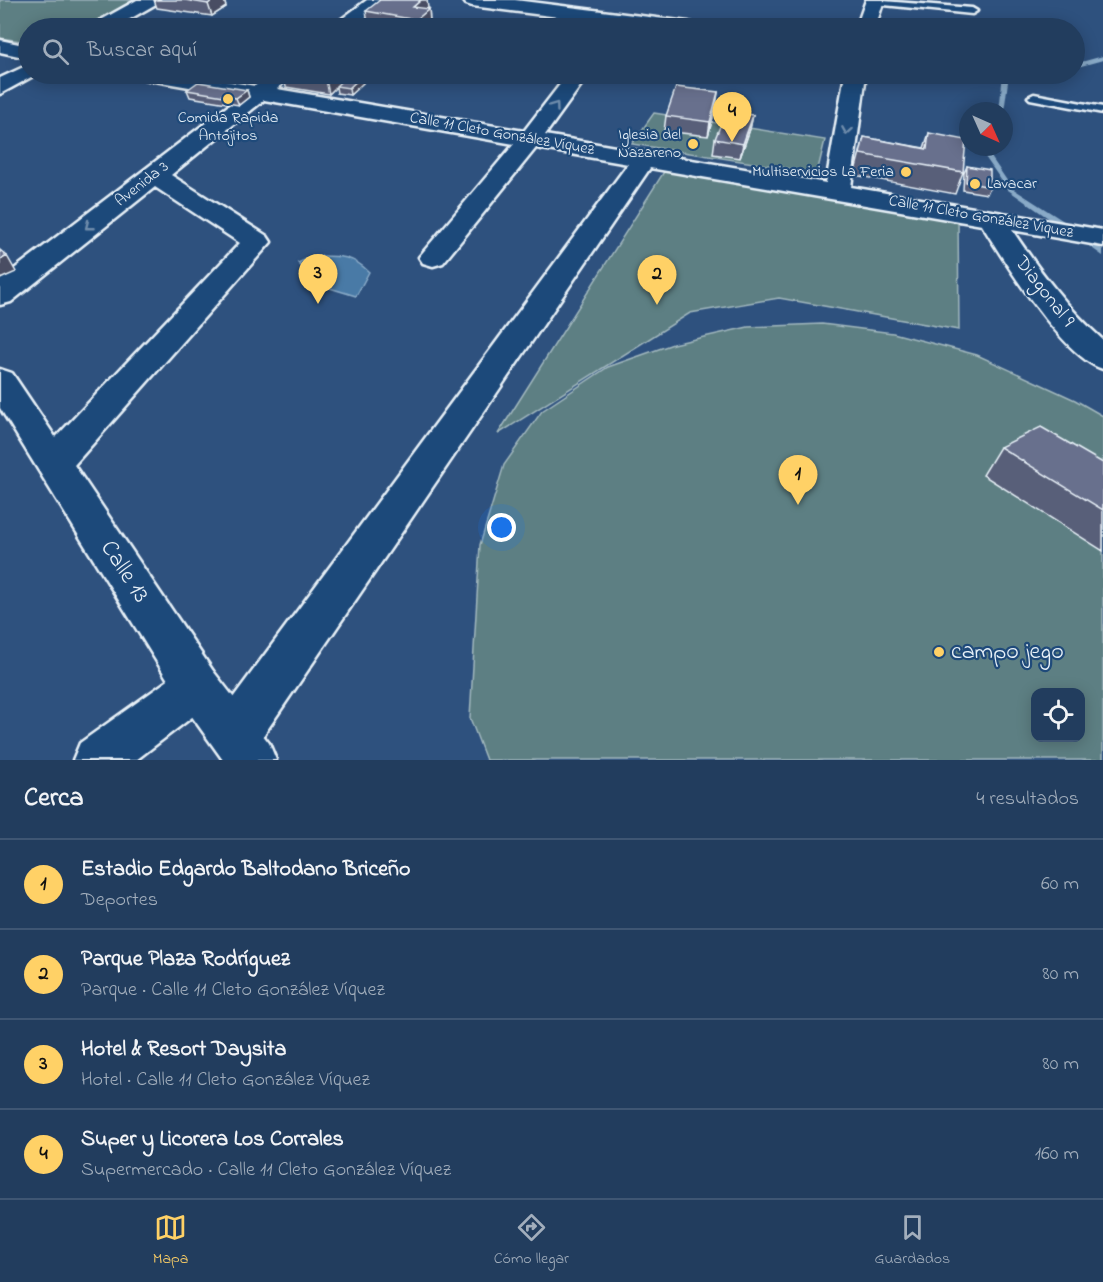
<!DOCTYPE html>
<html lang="es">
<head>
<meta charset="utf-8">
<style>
  :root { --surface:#223d5e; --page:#2a4464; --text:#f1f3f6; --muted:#a2aebc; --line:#3f5673; --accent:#ffd166 }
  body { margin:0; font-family:"Indie Flower",sans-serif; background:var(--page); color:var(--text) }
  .controls { position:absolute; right:18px; bottom:18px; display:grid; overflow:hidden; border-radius:12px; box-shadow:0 3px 15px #0003 }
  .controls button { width:54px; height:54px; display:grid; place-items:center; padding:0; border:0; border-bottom:2px solid var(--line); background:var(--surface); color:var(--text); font:30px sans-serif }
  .compass { position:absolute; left:959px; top:102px; width:54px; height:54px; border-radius:50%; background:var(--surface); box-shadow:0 3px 15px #0003; rotate:135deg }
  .you { position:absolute; left:502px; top:528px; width:21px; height:21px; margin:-15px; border:4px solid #fff; border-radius:50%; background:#1a73e8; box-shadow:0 0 0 9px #1a73e833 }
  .badge { display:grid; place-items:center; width:39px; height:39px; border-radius:50%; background:var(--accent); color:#111; font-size:20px; font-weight:700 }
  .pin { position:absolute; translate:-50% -50px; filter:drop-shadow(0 2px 3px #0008) }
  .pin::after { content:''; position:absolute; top:32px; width:21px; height:18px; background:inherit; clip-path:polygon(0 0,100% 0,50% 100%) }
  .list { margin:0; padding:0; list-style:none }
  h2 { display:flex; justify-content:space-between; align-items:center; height:78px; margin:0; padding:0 24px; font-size:26px }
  h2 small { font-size:20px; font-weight:400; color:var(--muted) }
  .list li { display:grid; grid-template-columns:39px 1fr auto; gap:18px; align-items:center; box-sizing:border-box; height:90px; padding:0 24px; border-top:2px solid var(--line) }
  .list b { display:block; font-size:22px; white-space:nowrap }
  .list p { margin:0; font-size:20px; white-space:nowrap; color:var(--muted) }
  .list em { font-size:20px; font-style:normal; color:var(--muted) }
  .icon { flex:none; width:33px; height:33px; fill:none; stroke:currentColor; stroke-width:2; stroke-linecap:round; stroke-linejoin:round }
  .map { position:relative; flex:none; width:1103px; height:760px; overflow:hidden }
  .search { position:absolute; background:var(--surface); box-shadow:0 3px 15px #0003; left:18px; right:18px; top:18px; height:66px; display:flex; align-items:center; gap:15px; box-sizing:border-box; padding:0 21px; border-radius:33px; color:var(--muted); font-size:22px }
  .sheet { height:438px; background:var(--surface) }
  nav { display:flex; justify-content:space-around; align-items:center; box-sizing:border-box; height:84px; border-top:2px solid var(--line); background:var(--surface); font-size:16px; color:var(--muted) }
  nav a { display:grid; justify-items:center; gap:3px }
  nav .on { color:var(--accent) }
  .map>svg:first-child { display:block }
</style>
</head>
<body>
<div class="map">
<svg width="1103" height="760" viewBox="0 0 1103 760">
  <rect width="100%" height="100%" fill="#2e517e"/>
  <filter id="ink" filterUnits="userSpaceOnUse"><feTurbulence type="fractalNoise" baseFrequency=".0167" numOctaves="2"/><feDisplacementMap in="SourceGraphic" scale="12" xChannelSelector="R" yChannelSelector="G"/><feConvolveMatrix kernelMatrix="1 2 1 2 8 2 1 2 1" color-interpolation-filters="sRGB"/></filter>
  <g filter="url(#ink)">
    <path fill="#5d7f83" stroke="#a2b8be" stroke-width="1.5" fill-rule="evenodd" d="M0 0H138L90 28H28V42L0 38Z
      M654 113 825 140 817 173 632 144Z
      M667 167 958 217 959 330 779 298 690 313 498 434Z
      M822 324 893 333 977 355 1075 400 1103 416V760H486L470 718 480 545 504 465 542 411 608 367 673 344 748 327ZM1036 692H1080V738H1036Z"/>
    <path fill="#497aa6" stroke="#89aac7" stroke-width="1.5" d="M313 256C337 256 351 254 369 272L356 296 320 285 298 263Z"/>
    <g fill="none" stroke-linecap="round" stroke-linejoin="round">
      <path fill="#89aac7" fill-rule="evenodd" d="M1103 56V60L1074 68V64Z
        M1003 74H1009L1004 112V111H999Z
        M986 147H992L989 154 1012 188 1073 227V231H1067L1008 190 983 154Z
        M1079 235H1085L1103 250V256L1079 239Z"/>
      <g stroke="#e8f1f8" stroke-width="5">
        <path id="service" d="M870 0 972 8 977 11 972 14 874 4Z
          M1034 94 1103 107V113L1030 99 1028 97Z"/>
      </g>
      <g stroke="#e8f1f8" stroke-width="5">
        <path id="minor" d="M367 0H388L354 28H333L335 24Z
          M463 0H515L688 22 695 24 698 28H647L472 6 466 4Z
          M866 0H884L875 28H856Z
          M0 40 28 46V58L0 52Z
          M139 74H183L255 86C263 79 268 77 279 79L282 84 277 89 524 131 568 74H589L545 135 826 183 845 74H866L851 187 1103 230V246L1012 230C1039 270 1067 308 1103 340V369C1064 358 1004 261 982 225L650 168 252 752 235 758 218 752 212 735 218 718 628 164 536 148 443 263 433 266 423 263 419 257 514 144 264 100 171 175 267 236 271 242 67 473 54 477 41 473 36 463 41 453 240 243 155 187 11 302 0 305V280L241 96 149 80 142 78Z
          M197 664 213 671 219 686 213 701 136 760H73L80 743 181 671Z"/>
      </g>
      <g stroke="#e8f1f8" stroke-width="5">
        <path id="tertiary" d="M137 0H159L156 4 114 28H91L94 24Z
          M28 65V74H37L35 75 0 94V78Z
          M0 369 12 373 213 671 269 743 276 760H223L181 701 0 408Z"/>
      </g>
      <use href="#service" fill="#1f4a7a" fill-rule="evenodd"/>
      <use href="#minor" fill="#1f4a7a" fill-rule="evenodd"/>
      <use href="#tertiary" fill="#1f4a7a" fill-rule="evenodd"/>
    </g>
    <path fill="#595f79" stroke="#e8f1f8" stroke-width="1.5" d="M154 0H224L226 7 212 16 157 8Z
      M428 8 427 9H429L430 22 422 28H392L368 24 366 11Z
      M237 74H275L263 82 238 77Z
      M283 74H343L344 78 363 83 350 95 337 93 336 87 329 94 286 87Z
      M187 90H247L249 97 239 105 190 97Z
      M718 92 716 106 708 136 664 131 666 116Z
      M753 115 750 129 740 158 713 154 715 139Z
      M929 133 963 172 955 194 854 175 864 137 924 148Z
      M967 166 990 187 987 194 963 190 964 173Z
      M1000 447 1103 463V551L983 475Z"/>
    <path fill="#494e63" stroke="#e8f1f8" stroke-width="1.5" d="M213 0H224L226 7 212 16 208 4Z
      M421 0H427L428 8 415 19 413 7Z
      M429 9 430 22 422 28H417L416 20Z
      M261 74H275L263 82Z
      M333 74H343L344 79 329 94 326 80Z
      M362 76 363 83 350 95 349 88Z
      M247 90 249 97 239 105 236 98Z
      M718 92 716 106 708 136 710 122Z
      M753 115 750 129 740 158 743 144Z
      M7 256 16 272 0 279V260Z"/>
    <path fill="#686f8d" stroke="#e8f1f8" stroke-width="1.5" d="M185 0H213L208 4Z
      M380 0H421L413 7 429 9 416 20 366 11Z
      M285 74H333L326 80Z
      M349 74 362 76 349 88 336 86Z
      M198 82 247 90 236 98 187 90Z
      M676 87 718 92 710 122 666 116Z
      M726 111 753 115 743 144 715 139Z
      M929 133 966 140 963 172 860 154 864 137 927 149Z
      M967 166 990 170V187L966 182Z
      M0 250 7 256 0 260Z
      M1041 427 1103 463V510L1000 447Z"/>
    <defs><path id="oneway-chevron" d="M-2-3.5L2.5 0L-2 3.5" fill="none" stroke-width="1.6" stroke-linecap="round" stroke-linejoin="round" transform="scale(1.5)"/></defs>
    <g stroke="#6f8dac">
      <use href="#oneway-chevron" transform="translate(555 106) rotate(-54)"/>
      <use href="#oneway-chevron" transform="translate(847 131) rotate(99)"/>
      <use href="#oneway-chevron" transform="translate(89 226) rotate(142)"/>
    </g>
  </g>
  <g fill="#ffd166" stroke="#1f4a7a" stroke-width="2">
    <circle cx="228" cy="99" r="6"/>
    <circle cx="693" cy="144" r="6"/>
    <circle cx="906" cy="172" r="6"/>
    <circle cx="975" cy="184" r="6"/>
    <circle cx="939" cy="652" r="6"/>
  </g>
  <g text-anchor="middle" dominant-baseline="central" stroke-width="4.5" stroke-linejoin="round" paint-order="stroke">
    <g font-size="16" fill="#e8f1f8" stroke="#1f4a7a" text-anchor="end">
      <text x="228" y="118" text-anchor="middle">Comida Rapida<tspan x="228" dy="18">Antojitos</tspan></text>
      <text x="681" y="135">Iglesia del<tspan x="681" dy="18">Nazareno</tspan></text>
      <text x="894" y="172">Multiservicios La Feria</text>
      <text x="987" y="184" text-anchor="start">Lavacar</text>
    </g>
    <g font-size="16" fill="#e8f1f8" stroke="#1f4a7a">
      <text transform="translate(502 134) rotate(10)">Calle 11 Cleto González Víquez</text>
      <text transform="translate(142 184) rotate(-38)">Avenida 3</text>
      <text transform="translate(981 217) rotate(10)">Calle 11 Cleto González Víquez</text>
    </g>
    <g font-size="20" fill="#e8f1f8" stroke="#1f4a7a">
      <text transform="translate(1044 292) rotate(52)">Diagonal 9</text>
    </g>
    <g font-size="24" fill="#e8f1f8" stroke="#1f4a7a">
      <text transform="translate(124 572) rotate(57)">Calle 13</text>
    </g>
    <g font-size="24" fill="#e8f1f8" stroke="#1f4a7a" text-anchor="start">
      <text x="951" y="652">campo jego</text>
    </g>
  </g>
</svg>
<div class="controls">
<button><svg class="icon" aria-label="locate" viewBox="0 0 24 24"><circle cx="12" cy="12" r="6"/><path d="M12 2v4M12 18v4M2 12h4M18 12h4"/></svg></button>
</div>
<svg class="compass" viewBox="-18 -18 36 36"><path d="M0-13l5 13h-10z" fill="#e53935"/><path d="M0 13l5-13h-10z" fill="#a2aebc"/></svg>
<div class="you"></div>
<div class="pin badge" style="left:798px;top:505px">1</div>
<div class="pin badge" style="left:657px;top:305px">2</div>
<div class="pin badge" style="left:318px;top:304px">3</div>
<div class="pin badge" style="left:732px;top:142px">4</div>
<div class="search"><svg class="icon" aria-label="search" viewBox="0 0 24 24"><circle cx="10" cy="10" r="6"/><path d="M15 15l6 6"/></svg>Buscar aquí</div>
</div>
<section class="sheet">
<h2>Cerca<small>4 resultados</small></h2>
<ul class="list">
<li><span class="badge">1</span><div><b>Estadio Edgardo Baltodano Briceño</b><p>Deportes</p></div><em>60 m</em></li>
<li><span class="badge">2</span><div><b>Parque Plaza Rodríguez</b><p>Parque · Calle 11 Cleto González Víquez</p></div><em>80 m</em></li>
<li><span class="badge">3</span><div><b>Hotel &amp; Resort Daysita</b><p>Hotel · Calle 11 Cleto González Víquez</p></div><em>80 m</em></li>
<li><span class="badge">4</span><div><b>Super y Licorera Los Corrales</b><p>Supermercado · Calle 11 Cleto González Víquez</p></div><em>160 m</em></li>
</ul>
</section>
<nav>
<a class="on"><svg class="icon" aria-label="map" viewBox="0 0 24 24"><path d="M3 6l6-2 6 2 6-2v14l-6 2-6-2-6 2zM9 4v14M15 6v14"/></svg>Mapa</a>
<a><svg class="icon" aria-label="directions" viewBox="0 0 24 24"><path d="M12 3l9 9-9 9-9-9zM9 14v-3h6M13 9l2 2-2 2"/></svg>Cómo llegar</a>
<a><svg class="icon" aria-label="saved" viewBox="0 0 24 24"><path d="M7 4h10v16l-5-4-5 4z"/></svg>Guardados</a>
</nav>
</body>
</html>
